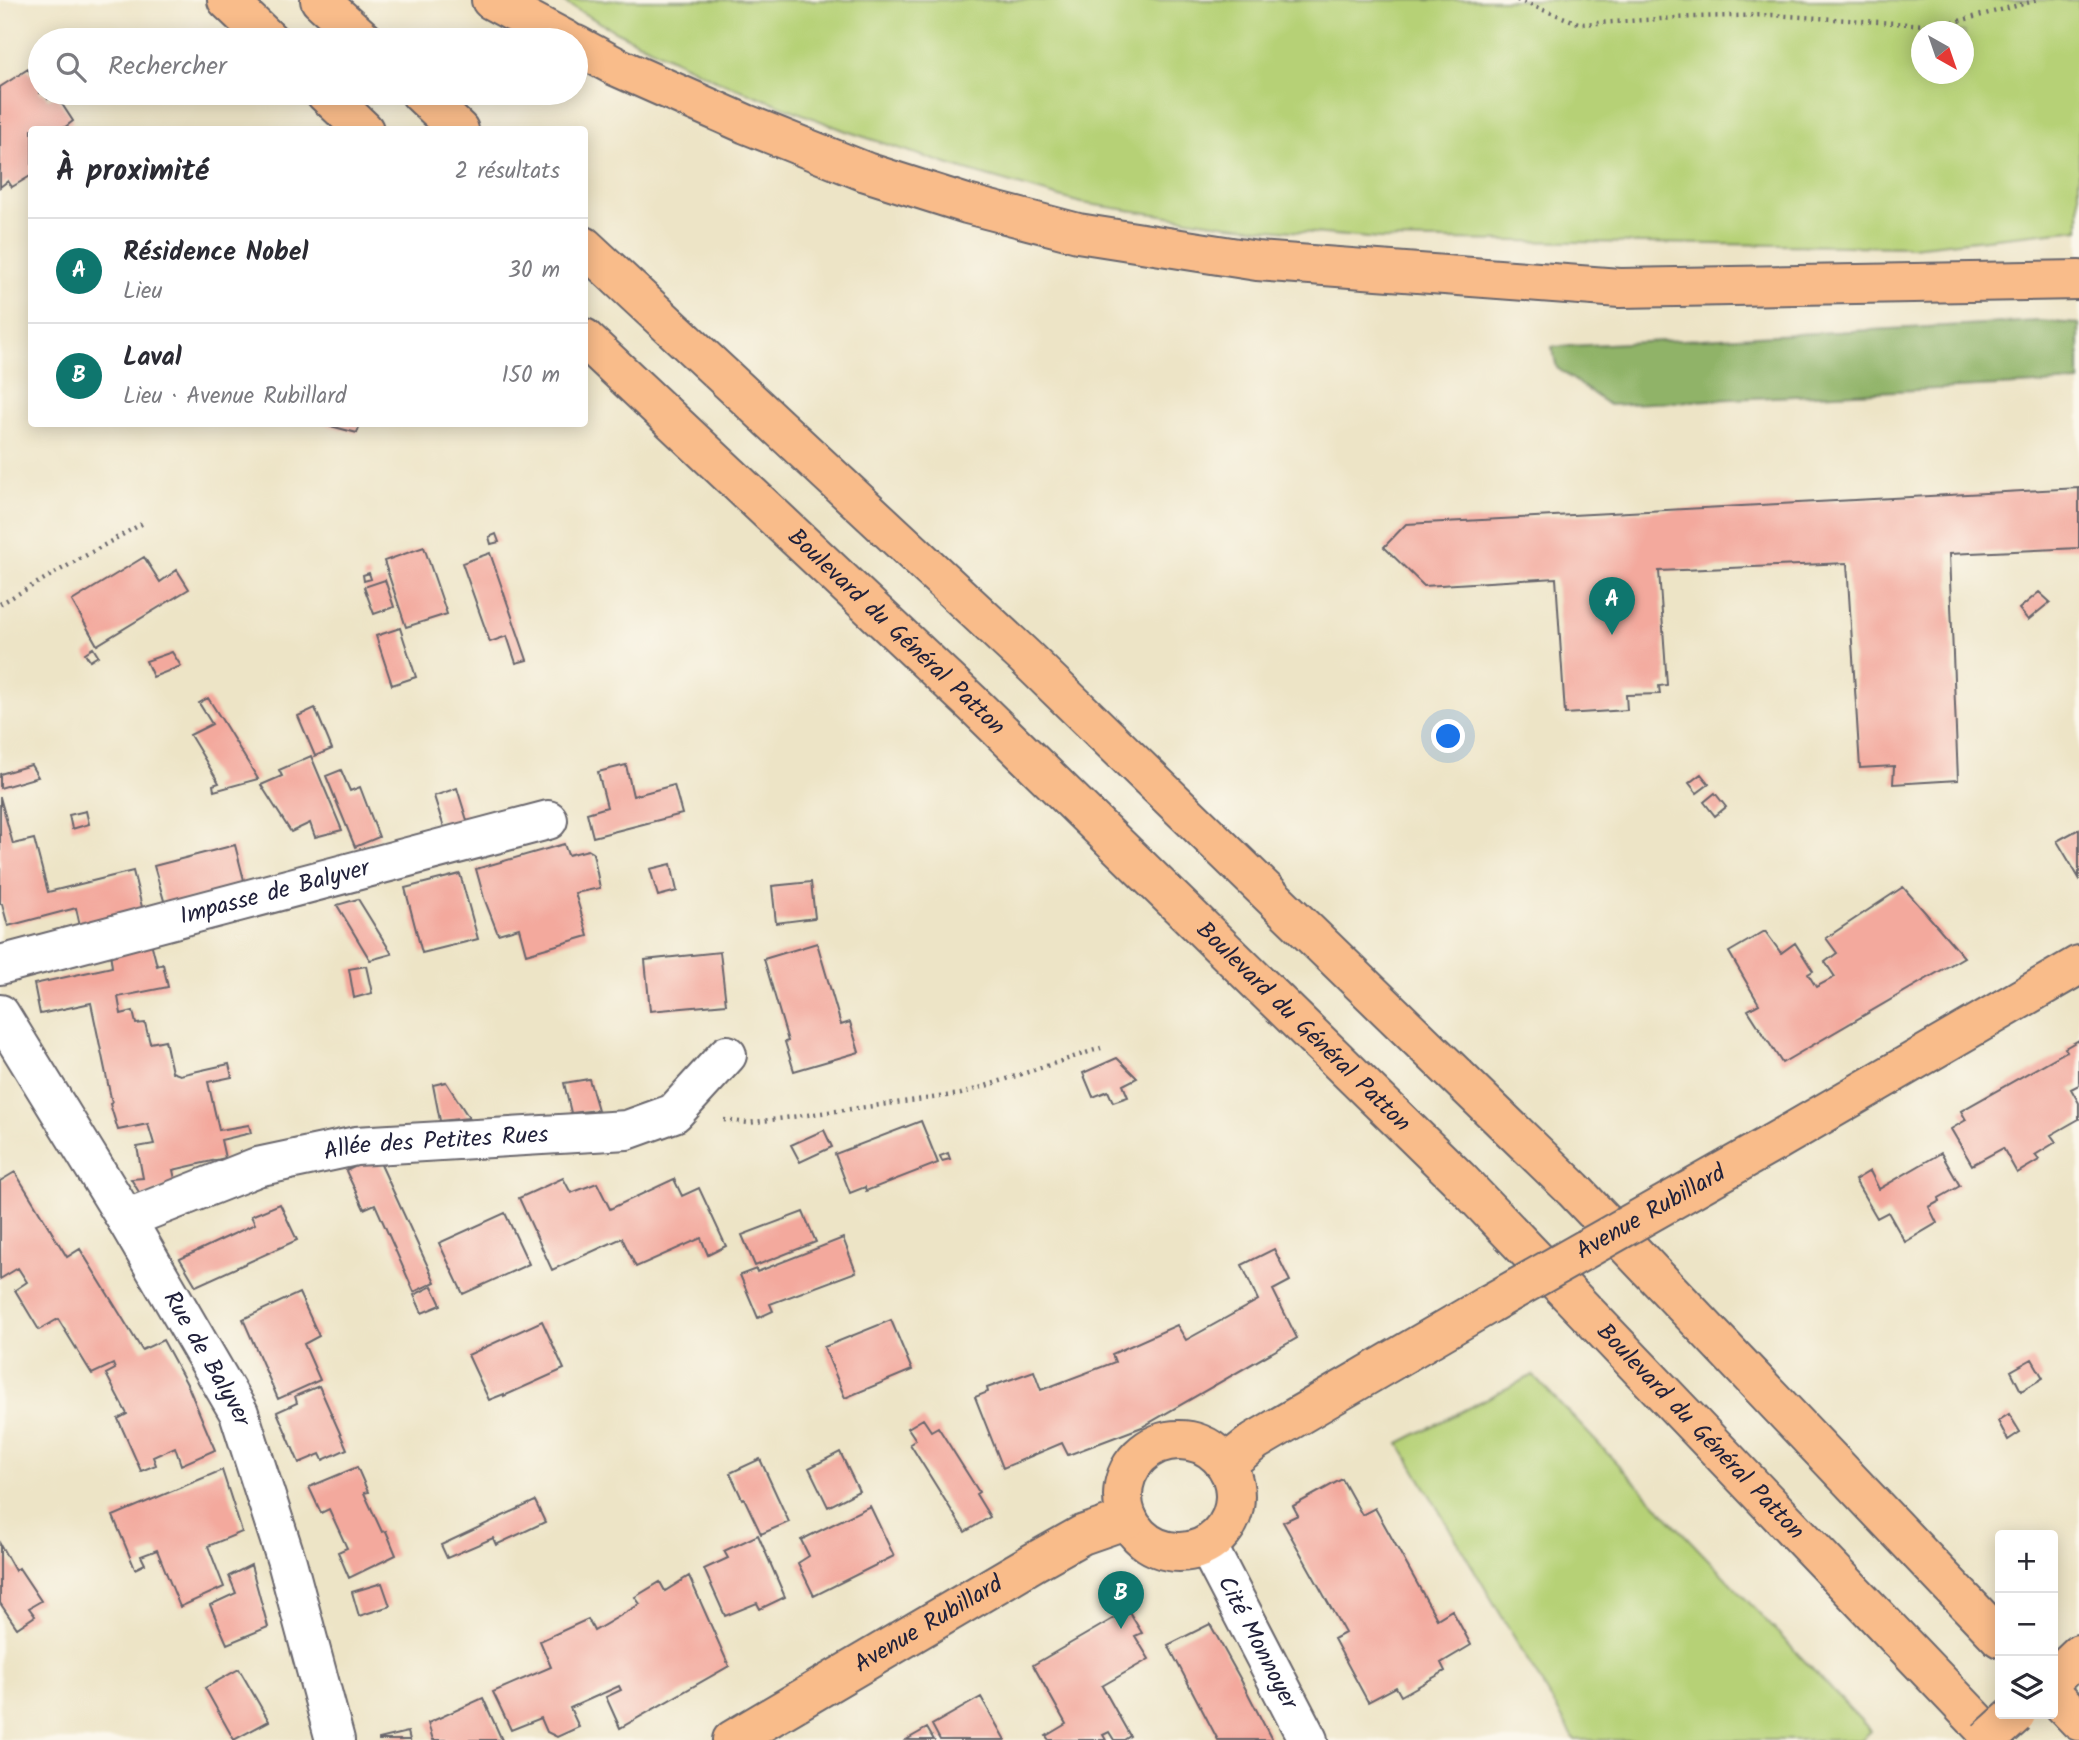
<!DOCTYPE html>
<html lang="fr">
<head>
<meta charset="utf-8">
<style>
  :root { --surface:#fff; --page:#f2f2f3; --text:#2b2b33; --muted:#7c7c81; --line:#e1e1e2; --accent:#0f766e }
  body { margin:0; font-family:Kalam,sans-serif; background:var(--page); color:var(--text) }
  .controls { position:absolute; right:21px; bottom:21px; display:grid; overflow:hidden; border-radius:7px; box-shadow:0 4px 18px #0003 }
  .controls button { width:63px; height:63px; display:grid; place-items:center; padding:0; border:0; border-bottom:2px solid var(--line); background:var(--surface); color:var(--text); font:35px sans-serif }
  .compass { position:absolute; left:1911px; top:21px; width:63px; height:63px; border-radius:50%; background:var(--surface); box-shadow:0 4px 18px #0003; rotate:140deg }
  .you { position:absolute; left:1449px; top:737px; width:24px; height:24px; margin:-18px; border:5px solid #fff; border-radius:50%; background:#1a73e8; box-shadow:0 0 0 10px #1a73e833 }
  .badge { display:grid; place-items:center; width:46px; height:46px; border-radius:50%; background:var(--accent); color:#fff; font-size:23px; font-weight:700 }
  .pin { position:absolute; translate:-50% -58px; filter:drop-shadow(0 2px 4px #0008) }
  .pin::after { content:''; position:absolute; top:37px; width:24px; height:21px; background:inherit; clip-path:polygon(0 0,100% 0,50% 100%) }
  .list { margin:0; padding:0; list-style:none }
  h2 { display:flex; justify-content:space-between; align-items:center; height:91px; margin:0; padding:0 28px; font-size:30px }
  h2 small { font-size:23px; font-weight:400; color:var(--muted) }
  .list li { display:grid; grid-template-columns:46px 1fr auto; gap:21px; align-items:center; box-sizing:border-box; height:105px; padding:0 28px; border-top:2px solid var(--line) }
  .list b { display:block; font-size:26px; white-space:nowrap }
  .list p { margin:0; font-size:23px; white-space:nowrap; color:var(--muted) }
  .list em { font-size:23px; font-style:normal; color:var(--muted) }
  .icon { flex:none; width:38px; height:38px; fill:none; stroke:currentColor; stroke-width:2; stroke-linecap:round; stroke-linejoin:round }
  .map { position:relative; flex:none; width:2079px; height:1740px; overflow:hidden }
  .search { position:absolute; background:var(--surface); box-shadow:0 4px 18px #0003; left:28px; top:28px; width:560px; height:77px; display:flex; align-items:center; gap:18px; box-sizing:border-box; padding:0 24px; border-radius:38px; color:var(--muted); font-size:26px }
  .panel { position:absolute; background:var(--surface); box-shadow:0 4px 18px #0003; left:28px; top:126px; width:560px; height:301px; border-radius:7px }
  .map>svg:first-child { display:block }
</style>
</head>
<body>
<div class="map">
<svg width="2079" height="1740" viewBox="0 0 2079 1740">
  <rect width="100%" height="100%" fill="#fbf7ec"/>
  <filter id="ink" filterUnits="userSpaceOnUse"><feTurbulence type="fractalNoise" baseFrequency=".0143" numOctaves="2"/><feDisplacementMap in="SourceGraphic" scale="14" xChannelSelector="R" yChannelSelector="G"/><feConvolveMatrix kernelMatrix="1 2 1 2 8 2 1 2 1" color-interpolation-filters="sRGB"/></filter>
  <filter id="wash" filterUnits="userSpaceOnUse"><feTurbulence type="fractalNoise" baseFrequency=".00686" numOctaves="4" result="noise"/><feDisplacementMap in="SourceGraphic" scale="28" xChannelSelector="R" yChannelSelector="G"/><feGaussianBlur stdDeviation="1.57" result="paint"/><feColorMatrix in="noise" values="0 0 0 0 0 0 0 0 0 0 0 0 0 0 0 0 0 1.4 0 .05"/><feComposite in="paint" operator="in"/></filter>
  <g filter="url(#wash)">
    <rect width="100%" height="100%" fill="#ede4c6"/>
    <path fill="#b6d176" stroke="#6c7a58" stroke-width="2" fill-rule="evenodd" d="M560 0H2079V229L1912 247 1378 239 1228 225 1081 203 962 169 846 131 718 81 617 32ZM1922 32H1964V74H1922Z
      M1533 1375 1871 1731 1861 1740H1575L1399 1443Z"/>
    <path fill="#90b367" stroke="#596a51" stroke-width="2" d="M2039 321 2079 324V382L1609 405 1557 368 1552 347Z"/>
    <g id="blocks">
      <path fill="#f3a99d" d="M28 69 40 87V93H44L48 99 56 95 73 121 64 128 65 130H32V175L12 187 8 181 0 187V87Z
        M323 424H360L357 433Z
        M2079 488V548L1949 554 1958 780 1893 784 1894 766 1860 768 1847 563 1659 571 1667 685 1659 686 1660 694 1626 695 1627 710 1565 714 1556 578 1424 586 1384 547 1406 524Z
        M496 534 499 542 491 544 489 537Z
        M424 547 447 614 406 627 384 561Z
        M490 553 527 660 516 663 507 636 490 642 462 563Z
        M144 557 160 582 177 570 189 589 97 645 72 601Z
        M369 573 371 579 364 581 363 575Z
        M385 580 394 607 374 614 364 587Z
        M2039 592 2050 602 2028 620 2019 609Z
        M400 628 416 677 392 685 376 636Z
        M93 648 98 656 90 661 85 653Z
        M172 652 181 666 153 677 146 661Z
        M208 698 222 720 258 779 214 791 213 785 219 783 190 735 212 724 199 703Z
        M315 708 332 749 315 756 298 716Z
        M311 756 342 830 315 837 310 823 291 832 261 785 282 776 279 770Z
        M31 765 38 777 0 788V774Z
        M626 765 633 796 674 785 682 814 593 837 587 813 607 807 598 772Z
        M341 770 350 791 360 787 379 837 355 847 326 776Z
        M1701 774 1709 784 1697 793 1689 783Z
        M457 788 470 830 447 837 434 796Z
        M1715 793 1726 807 1715 816 1704 802Z
        M0 797 13 844 34 839 48 892 133 871 144 915 81 930 76 908 8 926 2 904H0Z
        M86 811 89 824 72 829 69 815Z
        M2079 829V878L2057 841Z
        M564 844 568 855 588 850 593 853 600 888 575 893 588 936 526 954 519 928 498 934 484 898 476 869Z
        M235 845 246 888 165 904 154 866Z
        M671 864 677 891 658 896 650 869Z
        M460 874 478 939 422 953 405 888Z
        M811 882 815 918 776 923 772 886Z
        M1903 887 1964 957 1782 1063 1748 1010 1759 1004 1729 952 1765 931 1781 953 1795 943 1813 971 1808 974 1816 987 1835 977 1825 962 1837 953 1826 938Z
        M358 899 392 954 370 960 337 905Z
        M151 942 157 966 163 964 168 987 118 997 121 1014 133 1011 136 1024 145 1023 150 1043 165 1040 172 1072 180 1075 229 1064 232 1077 208 1082 219 1130 249 1125 251 1133 221 1140 225 1158 173 1170 176 1184 142 1197 131 1179 143 1178 137 1147 154 1144 148 1124 118 1130 110 1104 112 1103 91 1003 40 1014 34 984 112 967 110 952Z
        M817 943 841 1025 850 1022 859 1052 794 1071 785 1042 788 1041 764 959Z
        M720 952 726 1004 650 1011 645 960Z
        M366 966 372 993 354 998 349 969Z
        M2079 1040V1085L2071 1089 2079 1103V1119L2051 1135 2056 1142 2035 1155 2039 1160 2017 1173 2003 1148 1972 1165 1951 1129 1966 1120 1961 1111 2067 1051 2065 1048Z
        M1117 1058 1137 1078 1123 1085 1128 1097 1113 1102 1108 1091 1093 1097 1083 1073Z
        M589 1079 598 1110 571 1113 564 1083Z
        M446 1082 469 1118 440 1121 433 1085Z
        M921 1121 938 1163 866 1191 865 1187 850 1193 835 1154Z
        M824 1130 832 1147 800 1162 791 1145Z
        M948 1153 950 1159 942 1161 940 1156Z
        M1941 1153 1960 1186 1939 1198 1940 1201 1929 1207 1937 1223 1905 1242 1888 1212 1877 1218 1855 1180 1870 1171 1879 1189Z
        M377 1156 435 1282 414 1292 375 1204 364 1209 346 1171Z
        M15 1172 67 1257 80 1249 142 1350 163 1340 188 1386 215 1450 181 1465 175 1447 153 1457 156 1465 141 1471 118 1419 127 1414 106 1374 115 1369 113 1364 92 1374 58 1319 39 1330 15 1290 27 1282 18 1268 0 1279V1181Z
        M563 1178 571 1193 597 1183 610 1209 674 1179 682 1196 699 1188 726 1246 708 1255 701 1238 636 1267 622 1238 552 1270 519 1198Z
        M280 1204 297 1240 196 1286 180 1259 255 1224 251 1216Z
        M803 1212 816 1242 755 1266 742 1235Z
        M505 1213 529 1264 463 1294 439 1243Z
        M843 1238 856 1272 770 1304 773 1311 758 1318 740 1275 756 1269 757 1272Z
        M1274 1249 1290 1281 1273 1290 1297 1338 1142 1427 1068 1455 1062 1443 1003 1468 975 1397 988 1392 987 1388 1034 1371 1041 1390 1115 1362 1112 1354 1177 1325 1186 1340 1258 1300 1242 1265Z
        M432 1286 441 1305 422 1313 414 1295Z
        M299 1293 319 1336 304 1344 320 1380 278 1399 243 1319Z
        M891 1320 912 1370 845 1398 824 1347Z
        M542 1321 564 1369 504 1396V1394L489 1400 468 1355Z
        M2032 1359 2043 1378 2021 1391 2011 1371Z
        M319 1386 347 1449 323 1460 320 1454 299 1463 277 1412 297 1403 295 1396Z
        M2009 1414 2020 1432 2008 1440 1998 1421Z
        M923 1419 931 1431 938 1427 979 1492 976 1494 990 1517 965 1532 910 1444 916 1440 908 1428Z
        M840 1452 859 1491 828 1507 809 1468Z
        M760 1459 789 1522 761 1534 744 1498 742 1499 730 1473Z
        M357 1467 368 1492 364 1493 382 1532 386 1531 396 1555 349 1578 338 1552 347 1548 329 1509 321 1513 309 1487Z
        M222 1470 242 1532 208 1546 224 1587 180 1607 157 1550 141 1556 145 1564 135 1569 113 1516Z
        M1342 1479 1362 1515 1375 1508 1437 1619 1452 1610 1471 1645 1441 1663 1445 1671 1401 1696 1396 1687 1368 1702 1334 1639 1345 1633 1283 1522 1298 1515 1293 1506Z
        M535 1501 545 1522 496 1545 493 1538 447 1558 441 1545Z
        M870 1506 894 1556 814 1596 798 1563 809 1556 801 1540Z
        M758 1535 785 1597 760 1609 757 1603 725 1616 704 1569 728 1558 724 1551Z
        M0 1544 15 1571 19 1568 41 1601 29 1608 35 1616 17 1628 0 1603Z
        M251 1565 268 1627 227 1644 210 1605 236 1593 229 1576Z
        M689 1576 729 1666 620 1728 606 1697 621 1690 619 1686 570 1708 579 1727 557 1737 547 1732 541 1718 511 1730 493 1692 551 1667 540 1641 588 1619 594 1631 640 1604 635 1597 660 1582 665 1591Z
        M382 1583 390 1606 359 1616 352 1592Z
        M1128 1610 1142 1633 1135 1636 1149 1659 1102 1686 1130 1736 1124 1740H1114L1109 1732 1103 1735 1106 1740H1049L1046 1736 1066 1724 1033 1665Z
        M1210 1624 1241 1680 1272 1740H1218L1168 1645Z
        M239 1669 269 1721 234 1740 205 1688Z
        M981 1697 1005 1740H940L932 1725Z
        M483 1698 502 1740H433L428 1723Z
        M927 1728 934 1740H906Z
        M408 1732 410 1740H379V1739Z"/>
    </g>
  </g>
  <g filter="url(#ink)">
    <use href="#blocks" fill-opacity="0" stroke="#69666c" stroke-width="2"/>
    <g fill="none" stroke-linecap="round" stroke-linejoin="round">
      <g stroke="#69666c" stroke-width="42">
        <g id="minor">
          <path id="s1" d="M0 965 548 820"/>
          <path id="s2" d="M0 1014 126 1219 239 1413 287 1562 335 1740"/>
          <path id="s3" d="M126 1219 257 1167 356 1146 627 1130 674 1113 727 1055"/>
          <path id="s4" d="M1207 1545 1308 1740"/>
        </g>
      </g>
      <g stroke="#69666c" stroke-width="42">
        <g id="major">
          <path d="M1773 1143 2079 965"/>
          <circle cx="1179" cy="1496" r="56"/>
          <path d="M1226 1464 1255 1441 1489 1304"/>
          <path id="s5" d="M732 1740 1034 1562 1082 1535 1128 1519"/>
        </g>
      </g>
      <g stroke="#69666c" stroke-width="42">
        <g id="highway">
          <path d="M227 0 269 40"/>
          <path d="M320 0 364 40"/>
          <path d="M491 0 566 40"/>
          <path d="M576 45 615 66 746 124 866 172 967 204 1078 233 1257 261 1620 288 2079 280"/>
          <path d="M325 93 364 130"/>
          <path d="M420 93 459 130"/>
          <path d="M584 246 1024 656 1573 1189 2000 1638"/>
          <path id="s6" d="M584 338 973 704 1458 1178 1995 1740"/>
          <path d="M2053 1679 2079 1654"/>
          <path d="M2053 1694 2079 1721"/>
        </g>
      </g>
      <path stroke="#69666c" stroke-width="4.5" stroke-dasharray="2 5" stroke-linecap="butt" d="M1517 0 1581 24 1692 17 1772 15 1940 26 2038 0
        M0 604 145 522
        M724 1120 748 1123 961 1094 1101 1048"/>
      <use href="#minor" stroke="#fff" stroke-width="38"/>
      <use href="#major" stroke="#f9bc8a" stroke-width="38"/>
      <use href="#highway" stroke="#f9bc8a" stroke-width="38"/>
      <g stroke="#69666c" stroke-width="42" stroke-linecap="butt">
        <g id="major-bridge">
          <path id="s7" d="M1489 1304 1773 1143"/>
        </g>
      </g>
      <g stroke="#69666c" stroke-width="42" stroke-linecap="butt">
        <path id="highway-bridge" d="M1987 1740 2016 1714"/>
      </g>
      <use href="#major-bridge" stroke="#f9bc8a" stroke-width="38"/>
      <use href="#highway-bridge" stroke="#f9bc8a" stroke-width="38"/>
    </g>
  </g>
  <g text-anchor="middle" dominant-baseline="central" stroke-width="6" stroke-linejoin="round" paint-order="stroke">
    <g font-size="24" fill="#22223b" stroke="#fbf7ec">
      <text stroke="none"><textPath href="#s6" startOffset="429">Boulevard du Général Patton</textPath></text>
      <text stroke="none"><textPath href="#s1" startOffset="284">Impasse de Balyver</textPath></text>
      <text stroke="none"><textPath href="#s6" startOffset="996">Boulevard du Général Patton</textPath></text>
      <text stroke="none"><textPath href="#s3" startOffset="322">Allée des Petites Rues</textPath></text>
      <text stroke="none"><textPath href="#s7" startOffset="186">Avenue Rubillard</textPath></text>
      <text stroke="none"><textPath href="#s2" startOffset="402">Rue de Balyver</textPath></text>
      <text stroke="none"><textPath href="#s6" startOffset="1563">Boulevard du Général Patton</textPath></text>
      <text stroke="none"><textPath href="#s5" startOffset="228">Avenue Rubillard</textPath></text>
      <text stroke="none"><textPath href="#s4" startOffset="110">Cité Monnoyer</textPath></text>
    </g>
  </g>
</svg>
<div class="controls">
<button>+</button>
<button>−</button>
<button><svg class="icon" aria-label="layers" viewBox="0 0 24 24"><path d="M12 4l9 5-9 5-9-5zM3 14l9 5 9-5"/></svg></button>
</div>
<svg class="compass" viewBox="-18 -18 36 36"><path d="M0-13l5 13h-10z" fill="#e53935"/><path d="M0 13l5-13h-10z" fill="#7c7c81"/></svg>
<div class="you"></div>
<div class="pin badge" style="left:1612px;top:635px">A</div>
<div class="pin badge" style="left:1121px;top:1629px">B</div>
<div class="search"><svg class="icon" aria-label="search" viewBox="0 0 24 24"><circle cx="10" cy="10" r="6"/><path d="M15 15l6 6"/></svg>Rechercher</div>
<section class="panel">
<h2>À proximité<small>2 résultats</small></h2>
<ul class="list">
<li><span class="badge">A</span><div><b>Résidence Nobel</b><p>Lieu</p></div><em>30 m</em></li>
<li><span class="badge">B</span><div><b>Laval</b><p>Lieu · Avenue Rubillard</p></div><em>150 m</em></li>
</ul>
</section>
</div>
</body>
</html>
